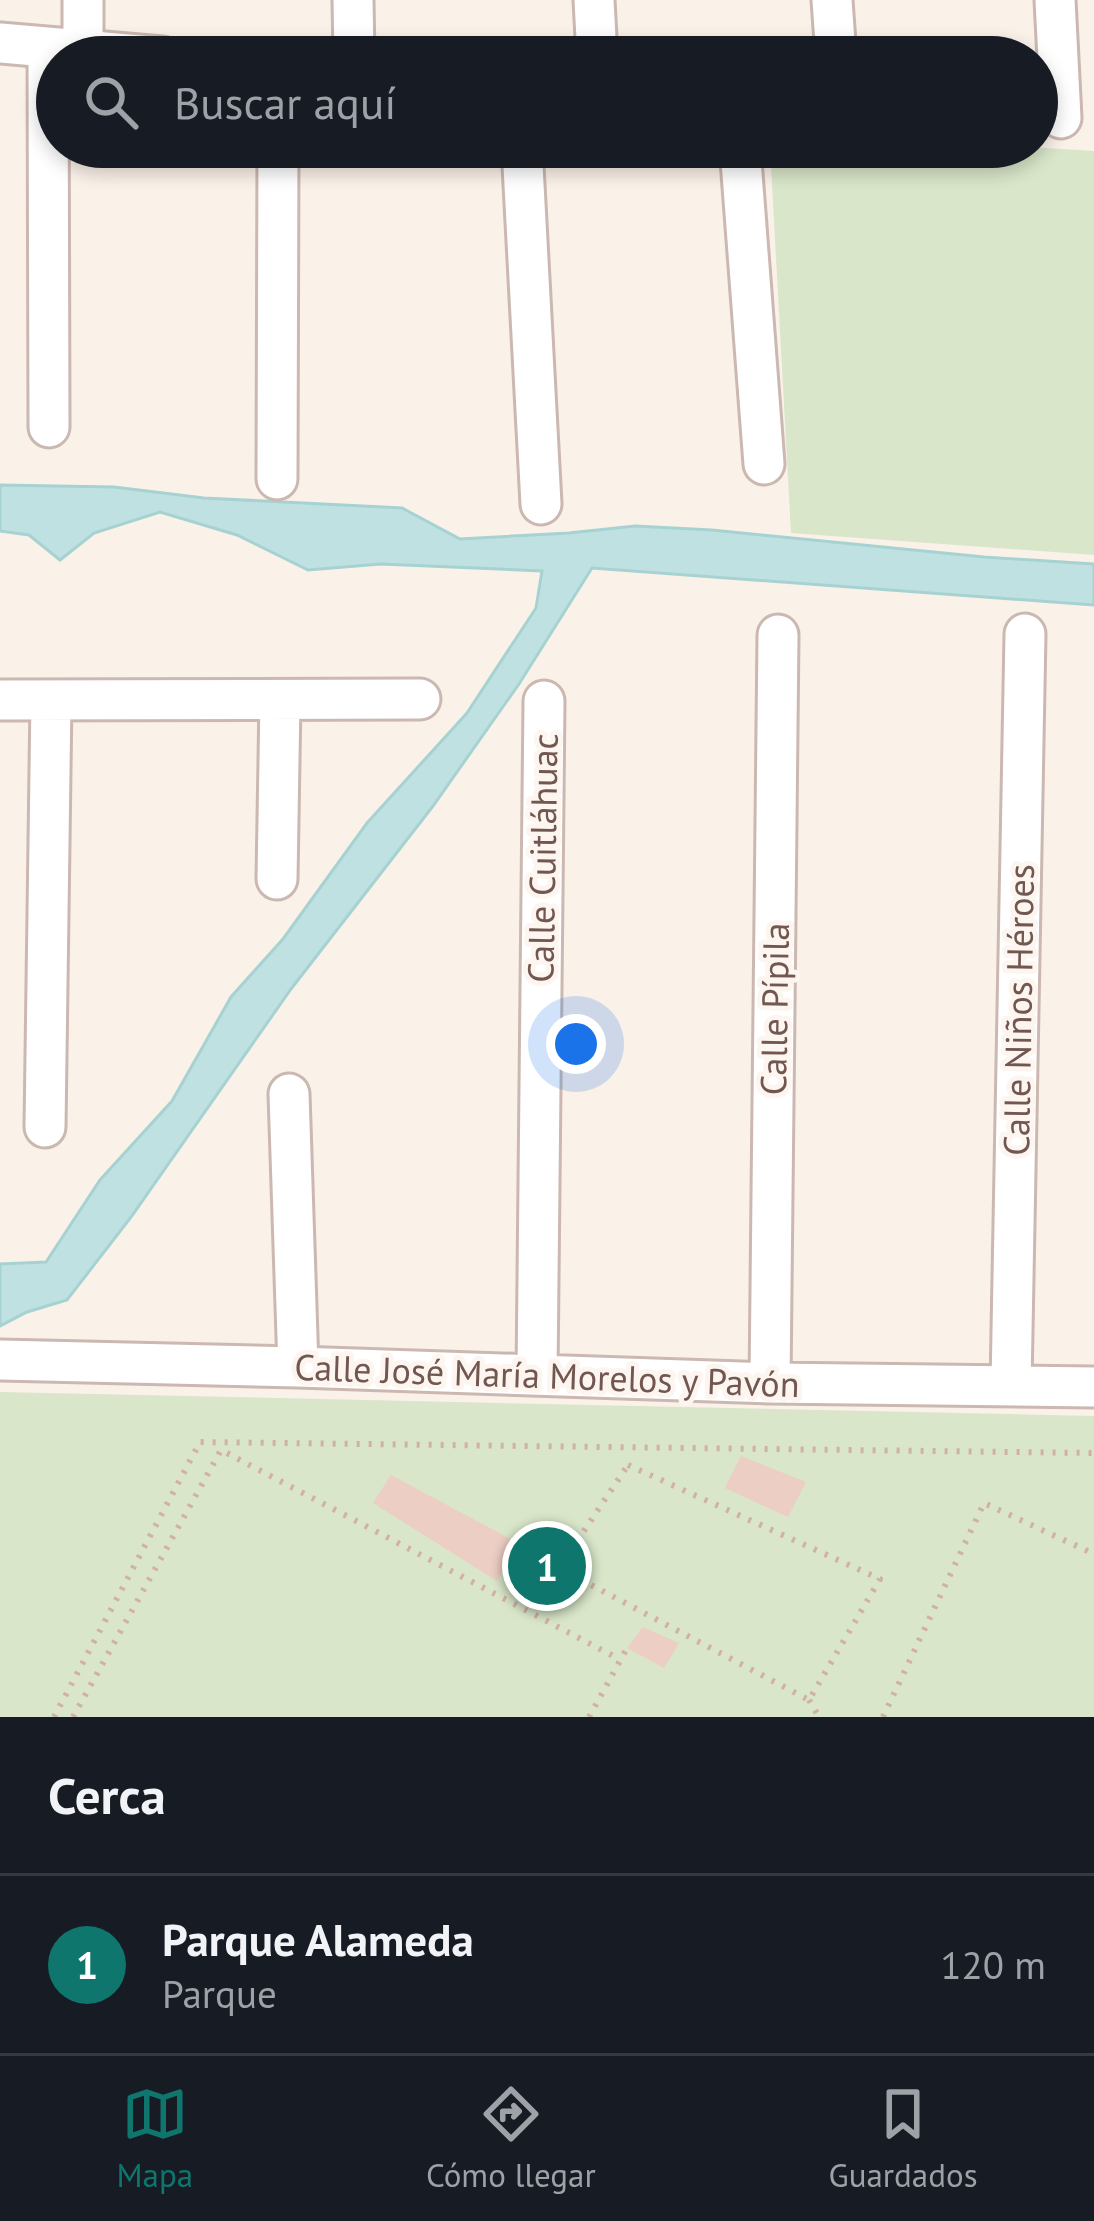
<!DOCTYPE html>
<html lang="es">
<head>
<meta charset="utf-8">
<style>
  :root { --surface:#171b24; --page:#242831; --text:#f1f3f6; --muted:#9ea1a6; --line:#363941; --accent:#0f766e }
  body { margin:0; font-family:"PT Sans",sans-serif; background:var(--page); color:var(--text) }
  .you { position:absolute; left:576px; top:1044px; width:42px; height:42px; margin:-30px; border:9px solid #fff; border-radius:50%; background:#1a73e8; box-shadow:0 0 0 18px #1a73e833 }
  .badge { display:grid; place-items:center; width:78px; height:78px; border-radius:50%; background:var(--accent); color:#fff; font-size:39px; font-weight:700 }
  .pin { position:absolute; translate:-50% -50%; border:6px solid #fff; box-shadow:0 3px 12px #0006 }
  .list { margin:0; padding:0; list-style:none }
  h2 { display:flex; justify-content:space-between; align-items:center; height:156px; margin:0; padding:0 48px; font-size:51px }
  h2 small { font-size:39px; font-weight:400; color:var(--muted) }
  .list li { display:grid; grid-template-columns:78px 1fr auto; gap:36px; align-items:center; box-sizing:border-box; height:180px; padding:0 48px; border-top:3px solid var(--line) }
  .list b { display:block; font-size:45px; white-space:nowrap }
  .list p { margin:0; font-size:39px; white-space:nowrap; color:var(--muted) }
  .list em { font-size:39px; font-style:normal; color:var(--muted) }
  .icon { flex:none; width:66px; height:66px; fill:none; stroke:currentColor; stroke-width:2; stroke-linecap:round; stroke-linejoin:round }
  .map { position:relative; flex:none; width:1094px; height:1717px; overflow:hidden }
  .search { position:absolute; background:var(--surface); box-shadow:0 6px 18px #0003; left:36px; right:36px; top:36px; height:132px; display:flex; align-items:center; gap:30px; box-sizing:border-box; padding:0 42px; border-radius:66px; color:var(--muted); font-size:45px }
  .sheet { height:336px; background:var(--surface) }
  nav { display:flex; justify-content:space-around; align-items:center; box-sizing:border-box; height:168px; border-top:3px solid var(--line); background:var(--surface); font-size:33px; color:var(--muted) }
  nav a { display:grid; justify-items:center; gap:6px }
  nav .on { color:var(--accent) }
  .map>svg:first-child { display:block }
</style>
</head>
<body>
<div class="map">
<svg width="1094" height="1717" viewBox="0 0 1094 1717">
  <rect width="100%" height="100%" fill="#faf1e9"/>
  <path fill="#d9e6c9" d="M770 147H1030L1094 151V555L791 533Z
    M0 1392 1094 1416V1717H0Z"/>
  <path fill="#c0e1e1" stroke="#a7d2d2" stroke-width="3" d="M0 485 114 487 204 498 402 508 460 539 569 533 635 526 712 530 984 557 1094 564V605L592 568 519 684 433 806 291 989 131 1217 67 1300 27 1312 0 1326V1264L46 1262 100 1180 172 1101 231 997 283 939 367 823 467 713 536 608 542 571 381 564 308 570 237 535 160 512 94 533 60 560 29 535 0 531Z"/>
  <path fill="#eccec4" d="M741 1456 806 1482 788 1517 725 1488Z
    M391 1475 520 1544 497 1581 373 1503Z
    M643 1627 679 1643 664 1668 627 1648Z"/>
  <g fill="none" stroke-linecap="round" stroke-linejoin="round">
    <g stroke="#cbb8b0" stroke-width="45">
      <path id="minor" d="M353 0 354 57
        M594 0 597 57
        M832 0 836 57
        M1055 0 1061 118
        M0 43 162 57
        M48 47 49 427
        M83 52V0
        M522 147 541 504
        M740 147 764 464
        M277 479 278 147
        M0 700 420 699
        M277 879 280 700
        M289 1094 298 1367
        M45 1127 51 700
        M0 1360 298 1367 770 1383 1094 1387
        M537 1375 544 701
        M770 1383 778 635
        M1011 1385 1025 634"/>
    </g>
    <path stroke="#d1b1a7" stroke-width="6" stroke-dasharray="3 9" stroke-linecap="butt" d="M628 1465 880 1579 809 1700 559 1568Z
      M809 1700 819 1717
      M54 1717 200 1442 1094 1453
      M73 1717 221 1450 619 1659
      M589 1717 627 1648
      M883 1717 984 1503 1094 1554"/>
    <use href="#minor" stroke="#fff" stroke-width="39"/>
  </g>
  <g text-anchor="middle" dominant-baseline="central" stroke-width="10" stroke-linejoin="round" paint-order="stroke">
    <g font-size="36" fill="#715750" stroke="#fdf5ef">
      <text transform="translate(542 858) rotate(-89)">Calle Cuitláhuac</text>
      <text transform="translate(774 1009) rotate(-89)">Calle Pípila</text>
      <text transform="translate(1018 1010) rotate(-89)">Calle Niños Héroes</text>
      <text transform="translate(547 1375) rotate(2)">Calle José María Morelos y Pavón</text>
    </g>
  </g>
</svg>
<div class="you"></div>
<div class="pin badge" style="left:547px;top:1566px">1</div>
<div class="search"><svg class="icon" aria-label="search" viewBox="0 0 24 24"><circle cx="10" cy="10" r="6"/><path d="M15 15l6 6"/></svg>Buscar aquí</div>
</div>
<section class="sheet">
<h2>Cerca<small></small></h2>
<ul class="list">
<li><span class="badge">1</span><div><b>Parque Alameda</b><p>Parque</p></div><em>120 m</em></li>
</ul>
</section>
<nav>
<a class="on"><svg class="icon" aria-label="map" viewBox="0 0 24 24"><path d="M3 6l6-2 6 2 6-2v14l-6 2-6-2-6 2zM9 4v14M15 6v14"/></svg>Mapa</a>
<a><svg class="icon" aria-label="directions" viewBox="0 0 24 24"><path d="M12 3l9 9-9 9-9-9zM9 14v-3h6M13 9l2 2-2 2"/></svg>Cómo llegar</a>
<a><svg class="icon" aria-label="saved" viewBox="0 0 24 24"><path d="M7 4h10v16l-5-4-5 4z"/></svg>Guardados</a>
</nav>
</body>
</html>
